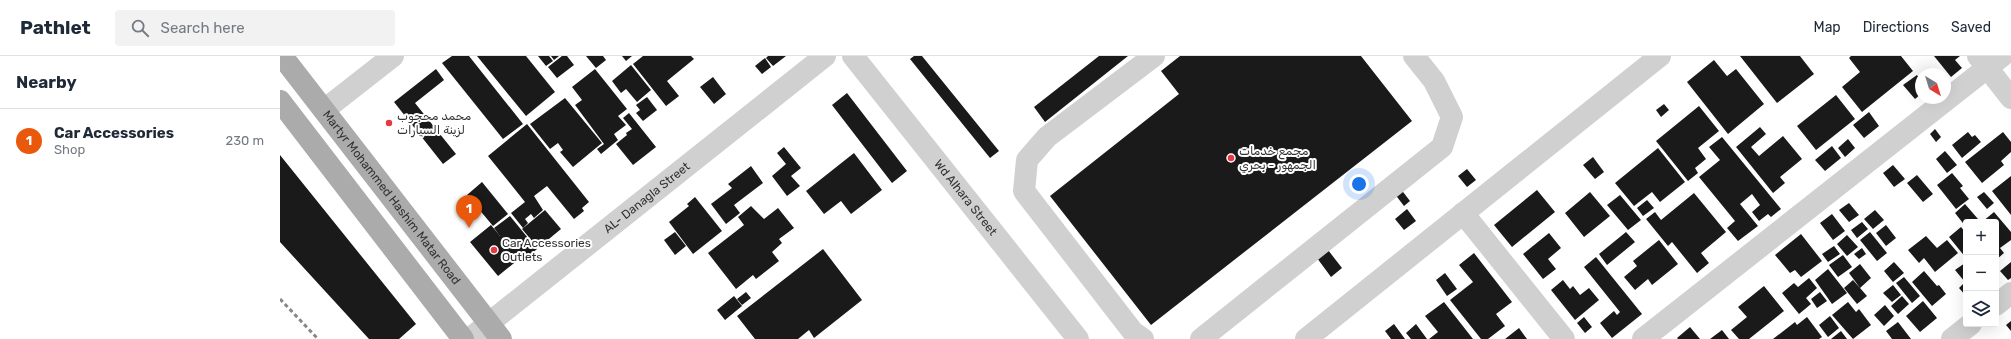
<!DOCTYPE html>
<html lang="en">
<head>
<meta charset="utf-8">
<style>
  :root { --surface:#fff; --page:#f2f2f3; --text:#1f2937; --muted:#747a83; --line:#e0e1e3; --accent:#ea580c }
  body { margin:0; font-family:Rubik,Cairo,sans-serif; background:var(--page); color:var(--text) }
  .controls { position:absolute; right:12px; bottom:12px; display:grid; overflow:hidden; border-radius:4px; box-shadow:0 4px 16px #0002 }
  .controls button { width:36px; height:36px; display:grid; place-items:center; padding:0; border:0; border-bottom:1px solid var(--line); background:var(--surface); color:var(--text); font:20px sans-serif }
  .compass { position:absolute; left:1635px; top:12px; width:36px; height:36px; border-radius:50%; background:var(--surface); box-shadow:0 4px 16px #0002; rotate:142deg }
  .you { position:absolute; left:1079px; top:128px; width:14px; height:14px; margin:-10px; border:3px solid #fff; border-radius:50%; background:#1a73e8; box-shadow:0 0 0 6px #1a73e833 }
  .badge { display:grid; place-items:center; width:26px; height:26px; border-radius:50%; background:var(--accent); color:#fff; font-size:13px; font-weight:700 }
  .pin { position:absolute; translate:-50% -33px; filter:drop-shadow(0 1px 2px #0008) }
  .pin::after { content:''; position:absolute; top:21px; width:14px; height:12px; background:inherit; clip-path:polygon(0 0,100% 0,50% 100%) }
  .list { margin:0; padding:0; list-style:none }
  h2 { display:flex; justify-content:space-between; align-items:center; height:52px; margin:0; padding:0 16px; font-size:17px }
  h2 small { font-size:13px; font-weight:400; color:var(--muted) }
  .list li { display:grid; grid-template-columns:26px 1fr auto; gap:12px; align-items:center; box-sizing:border-box; height:64px; padding:0 16px; border-top:1px solid var(--line) }
  .list b { display:block; font-size:15px; white-space:nowrap }
  .list p { margin:0; font-size:13px; white-space:nowrap; color:var(--muted) }
  .list em { font-size:13px; font-style:normal; color:var(--muted) }
  .icon { flex:none; width:22px; height:22px; fill:none; stroke:currentColor; stroke-width:2; stroke-linecap:round; stroke-linejoin:round }
  .map { position:relative; flex:none; width:1731px; height:283px; overflow:hidden }
  header { display:flex; align-items:center; gap:24px; box-sizing:border-box; height:56px; padding:0 20px; background:var(--surface); border-bottom:1px solid var(--line) }
  header strong { font-size:19px }
  nav { display:flex; gap:22px; margin-inline-start:auto; font-size:14px }
  .search { width:280px; height:36px; background:var(--page); display:flex; align-items:center; gap:10px; box-sizing:border-box; padding:0 14px; border-radius:4px; color:var(--muted); font-size:15px }
  main { display:flex }
  aside { flex:1; background:var(--surface) }
  .map>svg:first-child { display:block }
</style>
</head>
<body>
<header>
<strong>Pathlet</strong>
<div class="search"><svg class="icon" aria-label="search" viewBox="0 0 24 24"><circle cx="10" cy="10" r="6"/><path d="M15 15l6 6"/></svg>Search here</div>
<nav><a>Map</a><a>Directions</a><a>Saved</a></nav>
</header>
<main>
<aside>
<h2>Nearby<small></small></h2>
<ul class="list">
<li><span class="badge">1</span><div><b>Car Accessories</b><p>Shop</p></div><em>230 m</em></li>
</ul>
</aside>
<div class="map">
<svg width="1731" height="283" viewBox="0 0 1731 283">
  <rect width="100%" height="100%" fill="#fff"/>
  <path fill="#1a1a1a" d="M172 0H189L243 68 223 83 162 7Z
    M197 0H246L275 36 246 60Z
    M258 0H269L273 5 266 10Z
    M271 0H279L274 4Z
    M282 0H287L294 9 277 22 268 11Z
    M306 0H323L326 4 316 12Z
    M342 0H352L346 5Z
    M363 0H411L414 3 387 25 399 40 386 50 353 8Z
    M488 0H506L493 10 486 2Z
    M634 0H642L719 95 710 102 630 3Z
    M819 0H848L765 66 754 51Z
    M900 0H1081L1132 65 871 269 770 140 899 38 881 15Z
    M1460 0H1520L1534 18 1497 47Z
    M1571 0H1621L1633 15 1582 56 1562 31 1580 16 1569 2Z
    M1654 0H1680L1675 4 1682 12 1671 21Z
    M485 2 491 11 482 18 475 10Z
    M1434 4 1447 20 1456 13 1484 48 1448 78 1407 26Z
    M351 9 371 34 357 46 346 33 341 37 332 25Z
    M156 13 164 24 135 47 176 98 163 108 114 46Z
    M315 13 347 53 338 60 346 69 334 78 338 84 321 98 317 93 324 88 295 49 302 44 292 31Z
    M1637 19 1641 25V38L1635 43 1623 29Z
    M433 21 446 38 434 48 420 31Z
    M567 37 627 115 612 127 552 49Z
    M1556 39 1575 63 1536 94 1517 70Z
    M367 41 377 54 363 65 356 57 360 54 356 49Z
    M285 42 322 87 293 111 280 96 283 94 278 87 270 93 250 68Z
    M1384 48 1389 54 1381 61 1376 54Z
    M1419 50 1439 75 1418 92 1426 103 1415 112 1418 117 1408 125 1376 85Z
    M1589 56 1599 70 1584 82 1573 69Z
    M349 57 376 91 353 109 336 88 347 79 346 77 352 73 343 62Z
    M247 68 309 146 302 152 304 155 294 163 267 130 254 140 263 154 254 162 251 158 245 163 248 167 243 172 231 157 245 146 208 100Z
    M1480 71 1486 78 1471 91 1479 100 1503 80 1522 103 1500 121 1505 127 1493 137 1456 91Z
    M1655 73 1661 81 1656 86 1650 78Z
    M1688 76 1692 81 1695 79 1701 86 1682 102 1672 89Z
    M1723 76 1731 86V96L1721 105 1724 109 1702 127 1685 106Z
    M1442 81 1501 153 1491 161 1488 158 1479 165 1472 156 1480 149 1472 138 1460 148 1478 170 1458 185 1447 172 1455 165 1419 121 1440 104 1429 91Z
    M1568 83 1575 92 1565 101 1558 92Z
    M1552 90 1561 102 1545 115 1535 104Z
    M504 91 521 112 511 120 520 130 507 140 492 120 506 108 497 97Z
    M1378 92 1405 126 1380 146 1372 136 1354 150 1335 127Z
    M1665 95 1677 109 1667 117 1656 103Z
    M574 97 602 134 571 158 561 145 544 158 526 135Z
    M0 99 136 268 119 283H89L0 186Z
    M1313 101 1324 116 1315 123 1303 109Z
    M1613 109 1625 123 1614 131 1603 117Z
    M471 110 483 127 454 149 460 157 446 168 431 148 452 132 448 128Z
    M1187 113 1196 124 1187 131 1178 120Z
    M1672 117 1683 130 1680 132 1689 143 1676 153 1657 129Z
    M1637 119 1653 138 1643 146 1627 127Z
    M1731 120V159L1712 135Z
    M202 126 228 158 213 170 187 139Z
    M1120 132 1130 145 1124 150 1114 137Z
    M1257 134 1275 156 1232 191 1214 169Z
    M1310 136 1330 160 1304 181 1285 157Z
    M1704 136 1714 147 1707 153 1697 141Z
    M1414 137 1446 176 1421 197 1429 207 1417 217 1392 186 1388 190 1366 163 1375 156 1381 164Z
    M1340 139 1361 164 1348 174 1327 149Z
    M415 141 442 175 413 198 389 166 409 150 407 148Z
    M1367 144 1374 152 1363 160 1357 152Z
    M1569 147 1579 159 1569 166 1559 154Z
    M1685 148 1698 163 1695 166H1686V171L1675 157Z
    M471 150 484 163 498 152 514 172 499 183 502 187 492 196 499 205 476 223 473 219 456 233 428 197 464 169 458 161Z
    M1127 153 1136 165 1124 174 1115 163Z
    M265 154 281 173 258 192 242 173Z
    M1595 154 1604 164 1593 173 1584 163Z
    M1714 156 1731 176V184L1720 192 1724 197 1716 204V166H1702Z
    M1552 158 1565 175 1553 184 1540 167Z
    M230 160 257 193 242 206 239 203 218 220 190 186 211 169 220 180 214 172Z
    M1582 166 1588 173 1577 182 1571 174Z
    M1606 169 1616 182 1606 190 1596 177Z
    M1681 171 1686 177V202L1669 181Z
    M395 176 406 190 395 199 384 184Z
    M1346 176 1355 186 1327 209 1319 198Z
    M1590 176 1607 197 1597 205 1580 184Z
    M1269 177 1281 192 1268 203 1276 213 1263 223 1243 198Z
    M1521 178 1542 205 1521 221 1515 214 1510 217 1495 199Z
    M1567 179 1578 191 1567 200 1557 188Z
    M1646 180 1657 192 1667 184 1678 197 1655 216 1644 202 1639 207 1628 194Z
    M1379 184 1398 208 1372 229 1368 223 1355 234 1344 221 1357 210 1353 205Z
    M1554 190 1560 198 1548 206 1542 198Z
    M1582 192 1586 198 1579 203 1574 198Z
    M543 193 582 244 534 282 529 274 518 283H475L457 260Z
    M1048 194 1062 212 1051 221 1037 202Z
    M1194 197 1232 246 1216 258 1225 270 1208 283H1201L1170 244 1193 226 1179 209Z
    M1563 199 1572 211 1558 221 1549 209Z
    M1316 201 1362 258 1332 282 1320 267 1334 255 1337 259 1340 256 1304 211Z
    M1614 206 1624 217 1613 226 1604 215Z
    M1731 206V222L1728 224 1720 215Z
    M1685 207 1686 208V240L1679 232 1685 226 1675 214Z
    M1580 208 1591 222 1580 232 1569 217Z
    M1548 213 1567 237 1552 248 1535 224Z
    M1644 215 1657 230 1659 229 1666 238 1652 250 1632 226Z
    M1165 217 1177 233 1167 240 1156 224Z
    M1624 221 1640 240 1632 247 1616 227Z
    M1529 222 1537 232 1526 242 1531 248 1519 258 1502 237 1514 227 1518 231Z
    M1283 224 1290 233 1293 230 1300 239 1309 232 1319 244 1295 264 1271 234Z
    M1573 224 1587 240 1577 248 1564 232Z
    M1613 229 1621 239 1612 246 1603 237Z
    M1484 230 1504 255 1469 283H1459L1451 274 1467 261 1458 251Z
    M466 236 471 242 462 249 457 243Z
    M1540 236 1547 245 1537 252 1531 243Z
    M454 240 462 250 445 264 437 254Z
    M1622 240 1629 248 1618 258 1611 250Z
    M1643 245 1657 262 1640 276 1626 260Z
    M1164 246 1193 283H1149L1158 276 1145 260Z
    M1568 246 1576 256 1579 253 1591 269 1573 283 1552 259Z
    M1605 249 1614 260 1604 270 1594 259Z
    M1550 260 1559 272 1548 281 1539 269Z
    M1304 261 1312 271 1305 277 1297 267Z
    M1527 261 1542 281 1539 283H1493L1515 266 1517 269Z
    M1731 265V275L1726 269Z
    M1618 266 1631 283H1612L1606 275Z
    M1114 268 1125 283H1111L1105 275Z
    M1136 268 1147 283H1131L1126 277Z
    M1410 271 1420 283H1398L1397 282Z
    M1239 272 1247 283H1225Z
    M1442 274 1449 283H1430Z
    M1561 275 1567 283H1551Z"/>
  <g fill="none" stroke-linecap="round" stroke-linejoin="round">
    <g stroke="#d0d0d0" stroke-width="22">
      <path id="s1" d="M573 0 798 283"/>
      <path d="M1698 0 1731 42"/>
      <path d="M44 54 113 0"/>
      <path d="M1183 157 1284 283"/>
      <path d="M1716 249 1731 237"/>
      <path id="s2" d="M189 283 545 0"/>
      <path d="M863 283 853 276 744 135 747 104 767 81 874 0"/>
      <path d="M921 283 1162 91 1172 61 1154 25 1134 0"/>
      <path d="M1026 283 1380 0"/>
      <path d="M1363 283 1722 0"/>
      <path d="M1672 283 1691 268"/>
    </g>
    <g stroke="#ababab" stroke-width="22">
      <path id="s3" d="M2 0 221 283"/>
      <path d="M0 45 183 283"/>
    </g>
    <path stroke="#888" stroke-width="3" stroke-dasharray="4 3" stroke-linecap="butt" d="M0 243 38 283"/>
  </g>
  <g fill="#e63946" stroke="#fff" stroke-width="1.5">
    <circle cx="109" cy="67" r="4"/>
    <circle cx="951" cy="102" r="4"/>
    <circle cx="214" cy="194" r="4"/>
  </g>
  <g text-anchor="middle" dominant-baseline="central" stroke-width="4" stroke-linejoin="round" paint-order="stroke">
    <g font-size="12" fill="#333" stroke="#fff" text-anchor="start">
      <text x="117" y="60">محمد محجوب<tspan x="117" dy="14">لزينة السيارات</tspan></text>
      <text x="959" y="95">مجمع خدمات<tspan x="959" dy="14">الجمهور - بحري</tspan></text>
      <text x="222" y="187">Car Accessories<tspan x="222" dy="14">Outlets</tspan></text>
    </g>
    <g font-size="12" fill="#333" stroke="#fff">
      <text stroke="none"><textPath href="#s3" startOffset="179">Martyr Mohammed Hashim Matar Road</textPath></text>
      <text stroke="none"><textPath href="#s2" startOffset="227">AL- Danagla Street</textPath></text>
      <text stroke="none"><textPath href="#s1" startOffset="181">Wd Alhara Street</textPath></text>
    </g>
  </g>
</svg>
<div class="controls">
<button>+</button>
<button>−</button>
<button><svg class="icon" aria-label="layers" viewBox="0 0 24 24"><path d="M12 4l9 5-9 5-9-5zM3 14l9 5 9-5"/></svg></button>
</div>
<svg class="compass" viewBox="-18 -18 36 36"><path d="M0-13l5 13h-10z" fill="#e53935"/><path d="M0 13l5-13h-10z" fill="#747a83"/></svg>
<div class="you"></div>
<div class="pin badge" style="left:189px;top:172px">1</div>
</div>
</main>
</body>
</html>
